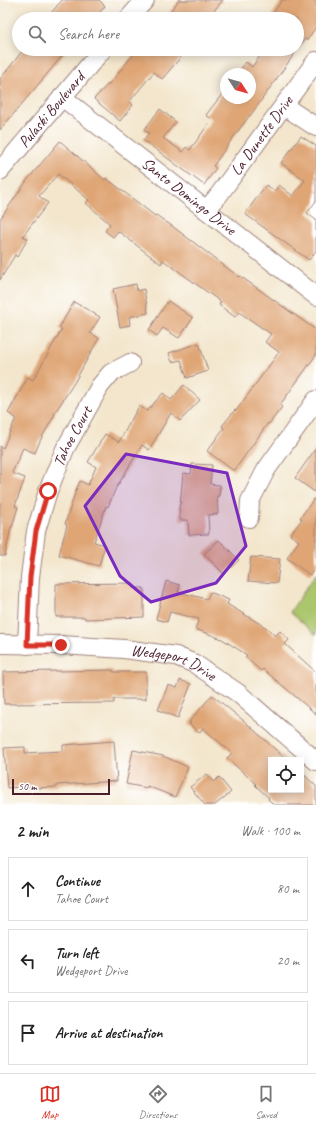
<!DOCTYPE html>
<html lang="en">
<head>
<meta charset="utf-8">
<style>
  :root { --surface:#fff; --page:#f6f6f6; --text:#222; --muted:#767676; --line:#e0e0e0; --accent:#d93025 }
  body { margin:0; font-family:Caveat,sans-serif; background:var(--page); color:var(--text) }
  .controls { position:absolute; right:12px; bottom:12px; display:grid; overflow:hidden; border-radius:0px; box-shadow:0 2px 10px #0003 }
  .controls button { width:36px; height:36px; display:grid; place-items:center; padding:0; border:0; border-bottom:1px solid var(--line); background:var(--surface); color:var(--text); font:20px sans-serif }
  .compass { position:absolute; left:220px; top:68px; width:36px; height:36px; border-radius:50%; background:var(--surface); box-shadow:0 2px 10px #0003; rotate:126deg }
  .scale { position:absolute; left:12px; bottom:10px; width:98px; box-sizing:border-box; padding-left:4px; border:2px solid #4a1f2b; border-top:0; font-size:11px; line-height:14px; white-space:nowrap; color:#4a1f2b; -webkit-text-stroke:3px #fff; paint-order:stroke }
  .stop { position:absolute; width:12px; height:12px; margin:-9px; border:3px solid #d93025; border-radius:50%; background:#fff }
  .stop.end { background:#d93025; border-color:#fff; box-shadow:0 1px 4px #0008 }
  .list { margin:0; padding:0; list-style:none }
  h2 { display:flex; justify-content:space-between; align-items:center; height:52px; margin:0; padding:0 16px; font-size:17px }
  h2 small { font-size:13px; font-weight:400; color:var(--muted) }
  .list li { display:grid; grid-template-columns:26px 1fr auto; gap:12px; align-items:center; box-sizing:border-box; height:64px; margin:0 8px 8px; padding:0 8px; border:1px solid var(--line); border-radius:0px }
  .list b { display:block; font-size:15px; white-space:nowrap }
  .list p { margin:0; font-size:13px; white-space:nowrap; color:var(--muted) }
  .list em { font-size:13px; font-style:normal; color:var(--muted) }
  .icon { flex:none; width:22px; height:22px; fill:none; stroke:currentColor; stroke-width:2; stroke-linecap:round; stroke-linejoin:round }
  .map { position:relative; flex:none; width:316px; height:805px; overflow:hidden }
  .search { position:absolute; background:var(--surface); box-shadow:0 2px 10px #0003; left:12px; right:12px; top:12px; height:44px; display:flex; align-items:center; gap:10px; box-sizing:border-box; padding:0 14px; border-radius:22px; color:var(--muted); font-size:15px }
  .sheet { height:268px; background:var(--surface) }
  nav { display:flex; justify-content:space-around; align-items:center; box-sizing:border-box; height:56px; border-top:1px solid var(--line); background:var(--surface); font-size:11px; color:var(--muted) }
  nav a { display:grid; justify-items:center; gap:2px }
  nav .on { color:var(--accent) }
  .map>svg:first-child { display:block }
</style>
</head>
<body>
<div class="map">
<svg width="316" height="805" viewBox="0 0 316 805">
  <rect width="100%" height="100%" fill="#fff"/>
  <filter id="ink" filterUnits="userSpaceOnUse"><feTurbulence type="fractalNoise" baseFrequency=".025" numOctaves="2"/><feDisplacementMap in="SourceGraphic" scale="8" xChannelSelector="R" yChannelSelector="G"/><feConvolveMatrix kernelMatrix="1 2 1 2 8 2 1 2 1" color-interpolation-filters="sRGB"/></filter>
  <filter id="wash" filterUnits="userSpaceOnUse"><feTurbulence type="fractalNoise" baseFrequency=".012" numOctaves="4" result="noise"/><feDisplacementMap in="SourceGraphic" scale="16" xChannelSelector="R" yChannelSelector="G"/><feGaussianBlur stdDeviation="0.9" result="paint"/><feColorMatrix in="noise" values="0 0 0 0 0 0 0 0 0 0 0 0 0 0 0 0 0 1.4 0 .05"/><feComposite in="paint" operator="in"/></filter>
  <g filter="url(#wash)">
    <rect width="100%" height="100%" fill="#f3e6cc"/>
    <path fill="#abc66d" stroke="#7a724c" d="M316 574V635L290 612Z"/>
    <g id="blocks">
      <path fill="#dfa575" d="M62 0H99L105 6 94 19H46Z
        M179 0H223L207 19H164Z
        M282 0H316V27L307 40 305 39 250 116V115L230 142 213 166 216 168 204 185 143 140 149 133 144 130 160 109 176 122 163 138 183 152 186 147 190 150 212 119 206 115 226 89V98H250V74H237L246 62 252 67 265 49H297V19H278L272 15Z
        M24 49H68L0 130V79Z
        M138 49H188L162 79 154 72 129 102 133 105 120 121 94 99 108 84H109Z
        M301 136 316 146V201L307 213 316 220V251L309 260 245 214 266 185 275 191 279 185 293 196 305 180 281 163Z
        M60 141 105 180 106 178 155 216 156 215 172 226 239 277 240 276 316 330V355L280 405 282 407 269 424 268 423 234 471 207 451 224 428 222 426 235 410 236 411 279 352 265 342 271 334 239 312 235 317 219 305 221 302 163 260 161 264 118 231 113 237 105 231 110 224 86 203 89 200 58 174 39 196 48 203 23 236 28 239 17 257 15 255 0 280V219L28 179Z
        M136 284 137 291 144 289 148 313 129 317 130 325 120 327 113 289Z
        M168 301 193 318 179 338 163 328 157 336 149 330Z
        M74 302 100 317 90 333 99 338 74 383 54 414H55L40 441 35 453 23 448 12 473 25 478 15 506 18 507 12 527H11L5 556H0V446L3 448 16 418 8 413 28 377 33 380 62 329 59 328Z
        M199 343 208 371 187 378 181 360 172 362 169 353Z
        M184 385 200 400 180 421 171 413 149 450 142 445 115 490 108 507 106 506 94 542 105 545 99 566 59 555 67 525 65 524 76 490 80 481 88 485 96 467 88 462 105 434 119 442 139 406 147 411 163 393 171 400Z
        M316 448V493L295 478Z
        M192 464 212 465 210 484 220 485 219 496H217L218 514 208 515 209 534 189 535 188 520H180L179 505H180L183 473 191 474Z
        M316 496V567L310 575 287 558 299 541 290 535 302 519 300 518Z
        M219 540 239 560 224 574 204 554Z
        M251 557 280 559 277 583 248 581Z
        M166 581 180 585 178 592 207 599 210 592 229 600 227 604 267 628 275 636 280 631 289 640 285 644 316 672V714L263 669 261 671 245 657 247 655 222 639 195 629 199 619 170 612 167 622 156 619Z
        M133 583V588H144V617L85 619V617H56V584Z
        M113 670V672H146V699H114V703L4 704 3 672Z
        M180 680 191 684 178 718 158 710 168 685 177 688Z
        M212 695 244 721 287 760H271V790H301V772L316 786V805H274L268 799 269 798 255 785 256 784 227 758 232 753 203 728 199 733 189 724 191 723 189 722Z
        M114 741 117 781 57 785V787L36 788V786L7 788 4 748 25 747V753L63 751V745Z
        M133 750 163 756 188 767 175 797 147 786V788L126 784Z
        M207 774 214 782 219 777 231 792 215 805H205L190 787Z"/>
    </g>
  </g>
  <g filter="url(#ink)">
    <use href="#blocks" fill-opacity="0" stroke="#9e827c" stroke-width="1"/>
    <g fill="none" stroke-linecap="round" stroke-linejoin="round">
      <g stroke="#9e827c" stroke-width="20">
        <g id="minor">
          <path d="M128 19 145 0"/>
          <path id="s1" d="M62 97 316 296"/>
          <path d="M284 106 316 127"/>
          <path id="s2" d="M0 171 103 49"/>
          <path id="s3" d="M206 210 218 196 316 61"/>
          <path d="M249 518 250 501 266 470 316 400"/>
          <path id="s4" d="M0 644 61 645 124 649 176 656 195 664 238 693 316 761"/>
          <path id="s5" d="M27 645 30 577 36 531 48 491 65 449 100 386 111 373 130 363"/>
        </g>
      </g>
      <use href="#minor" stroke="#fff" stroke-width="18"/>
    </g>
  </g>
  <g fill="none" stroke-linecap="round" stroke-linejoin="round" filter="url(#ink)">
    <path stroke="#d93025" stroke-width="5" d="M48 491 36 531 30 577 27 645H61"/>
  </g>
  <path fill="#7b2cbf" fill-opacity="0.2" stroke="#7b2cbf" stroke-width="3" stroke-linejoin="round" d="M126 454 227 473 246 546 216 583 151 602 120 576 85 506Z"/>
  <g text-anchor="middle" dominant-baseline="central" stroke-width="3.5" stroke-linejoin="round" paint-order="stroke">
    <g font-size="16" fill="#4a1f2b" stroke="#fff">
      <text stroke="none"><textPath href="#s2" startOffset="80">Pulaski Boulevard</textPath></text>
      <text stroke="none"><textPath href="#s3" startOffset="93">La Dunette Drive</textPath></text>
      <text stroke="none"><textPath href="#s1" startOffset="161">Santo Domingo Drive</textPath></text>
      <text stroke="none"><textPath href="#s5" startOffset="216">Tahoe Court</textPath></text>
      <text stroke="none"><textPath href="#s4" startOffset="176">Wedgeport Drive</textPath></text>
    </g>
  </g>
</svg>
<div class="controls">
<button><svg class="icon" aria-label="locate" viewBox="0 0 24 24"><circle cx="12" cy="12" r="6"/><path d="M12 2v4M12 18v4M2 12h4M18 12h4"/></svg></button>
</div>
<svg class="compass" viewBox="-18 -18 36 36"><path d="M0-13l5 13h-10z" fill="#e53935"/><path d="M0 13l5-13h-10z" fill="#767676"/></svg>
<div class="scale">50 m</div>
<div class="stop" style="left:48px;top:491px"></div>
<div class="stop end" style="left:61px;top:645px"></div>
<div class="search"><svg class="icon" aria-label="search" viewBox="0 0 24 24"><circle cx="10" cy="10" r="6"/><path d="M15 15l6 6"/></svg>Search here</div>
</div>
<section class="sheet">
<h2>2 min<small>Walk · 100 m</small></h2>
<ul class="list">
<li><svg class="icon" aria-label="ahead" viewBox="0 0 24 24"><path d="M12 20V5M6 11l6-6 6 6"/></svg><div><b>Continue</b><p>Tahoe Court</p></div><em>80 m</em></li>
<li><svg class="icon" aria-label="left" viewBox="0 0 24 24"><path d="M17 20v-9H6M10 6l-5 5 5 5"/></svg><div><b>Turn left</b><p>Wedgeport Drive</p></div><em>20 m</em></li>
<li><svg class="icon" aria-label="arrive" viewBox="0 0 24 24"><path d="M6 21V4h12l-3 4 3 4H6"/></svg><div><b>Arrive at destination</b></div></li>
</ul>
</section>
<nav>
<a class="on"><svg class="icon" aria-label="map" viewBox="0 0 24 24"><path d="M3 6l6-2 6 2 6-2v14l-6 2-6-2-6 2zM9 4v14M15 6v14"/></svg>Map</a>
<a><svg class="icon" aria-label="directions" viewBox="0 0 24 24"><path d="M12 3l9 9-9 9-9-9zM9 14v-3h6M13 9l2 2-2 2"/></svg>Directions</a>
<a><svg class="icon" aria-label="saved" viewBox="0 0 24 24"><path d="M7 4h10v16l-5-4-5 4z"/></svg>Saved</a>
</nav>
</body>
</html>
